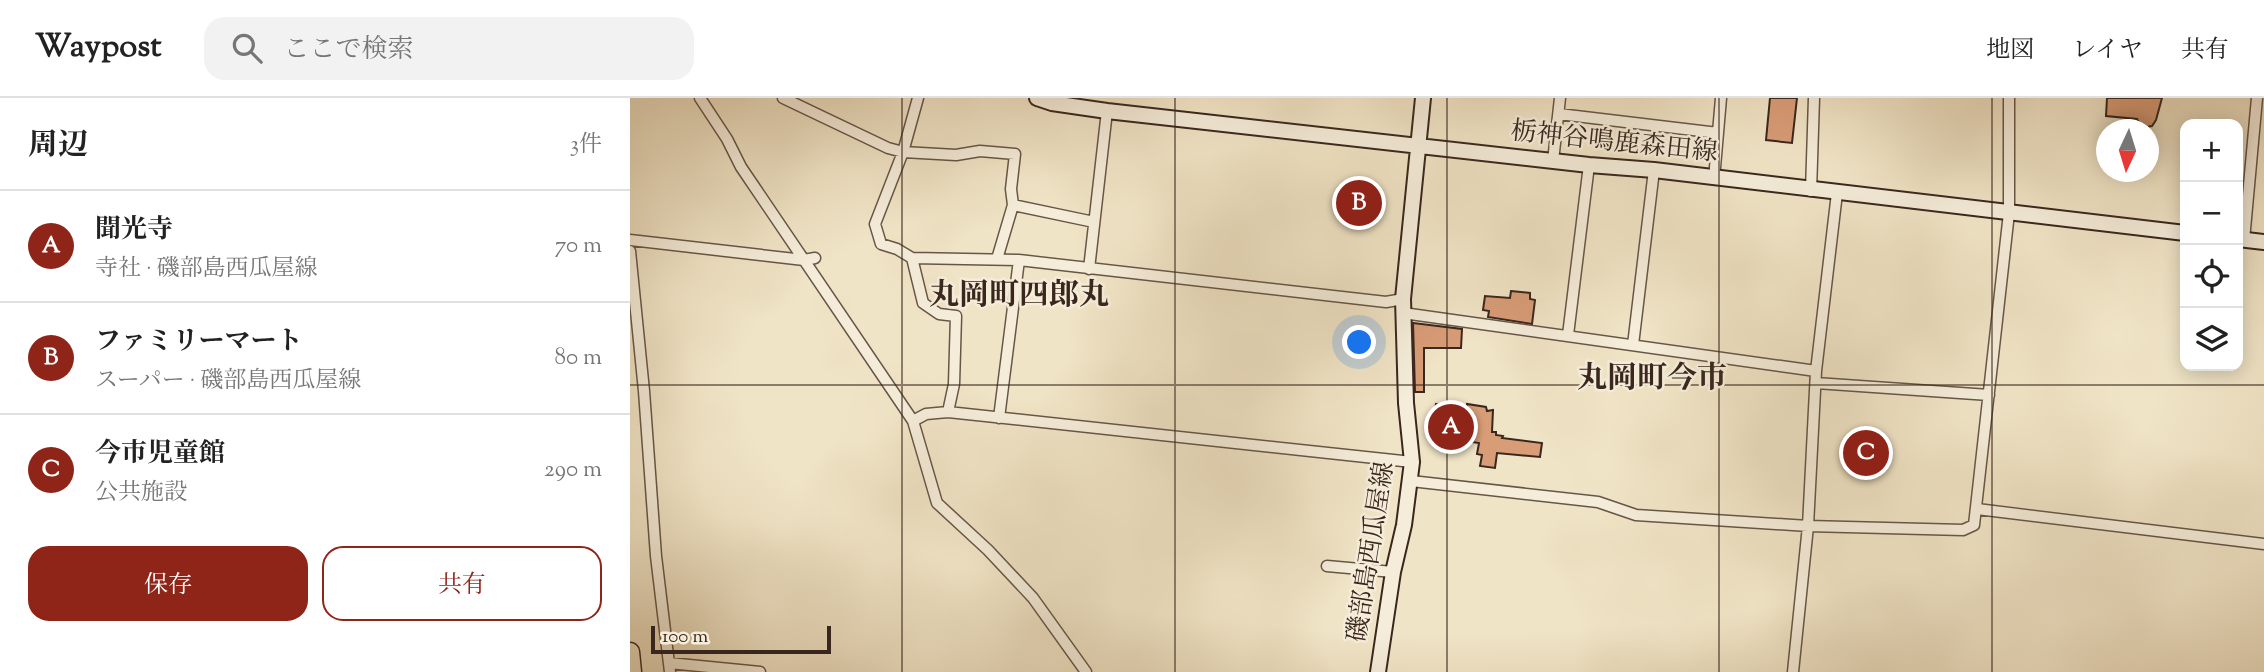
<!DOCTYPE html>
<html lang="ja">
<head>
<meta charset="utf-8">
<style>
  :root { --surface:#fff; --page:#f2f2f2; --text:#222; --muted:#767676; --line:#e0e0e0; --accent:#8f2418 }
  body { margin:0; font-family:"Sorts Mill Goudy","Noto Serif JP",serif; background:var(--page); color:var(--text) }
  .controls { position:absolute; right:21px; top:21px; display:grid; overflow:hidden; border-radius:14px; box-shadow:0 4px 18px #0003 }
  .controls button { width:63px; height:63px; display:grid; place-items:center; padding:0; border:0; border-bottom:2px solid var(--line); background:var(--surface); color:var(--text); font:35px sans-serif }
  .compass { position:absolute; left:1466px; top:21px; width:63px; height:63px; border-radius:50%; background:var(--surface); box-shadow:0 4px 18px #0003; rotate:184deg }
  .scale { position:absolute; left:21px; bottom:18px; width:180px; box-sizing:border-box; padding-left:7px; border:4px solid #39271e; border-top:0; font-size:19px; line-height:24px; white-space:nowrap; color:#39271e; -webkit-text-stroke:5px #f5edda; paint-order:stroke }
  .you { position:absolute; left:730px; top:245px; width:24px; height:24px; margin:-18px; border:5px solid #fff; border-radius:50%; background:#1a73e8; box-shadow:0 0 0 10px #1a73e833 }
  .badge { display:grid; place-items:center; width:46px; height:46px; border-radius:50%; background:var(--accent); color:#fff; font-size:23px; font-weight:700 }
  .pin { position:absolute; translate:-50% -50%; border:4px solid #fff; box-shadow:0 2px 7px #0006 }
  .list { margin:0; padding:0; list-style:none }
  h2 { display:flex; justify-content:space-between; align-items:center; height:91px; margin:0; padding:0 28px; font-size:30px }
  h2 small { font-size:23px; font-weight:400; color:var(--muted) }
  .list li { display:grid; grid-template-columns:46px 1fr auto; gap:21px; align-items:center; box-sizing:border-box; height:112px; padding:0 28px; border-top:2px solid var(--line) }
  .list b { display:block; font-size:26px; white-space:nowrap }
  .list p { margin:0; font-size:23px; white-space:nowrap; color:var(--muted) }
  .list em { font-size:23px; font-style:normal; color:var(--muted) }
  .actions { display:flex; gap:14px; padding:21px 28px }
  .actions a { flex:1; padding:16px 0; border:2px solid var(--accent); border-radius:21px; text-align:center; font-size:24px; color:var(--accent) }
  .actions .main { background:var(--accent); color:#fff }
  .icon { flex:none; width:38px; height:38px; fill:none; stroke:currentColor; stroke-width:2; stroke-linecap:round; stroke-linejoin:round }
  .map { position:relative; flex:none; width:1634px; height:574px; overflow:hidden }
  header { display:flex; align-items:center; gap:42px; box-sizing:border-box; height:98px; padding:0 35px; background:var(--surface); border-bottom:2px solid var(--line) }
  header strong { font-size:33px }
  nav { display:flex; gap:38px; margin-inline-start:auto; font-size:24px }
  .search { width:490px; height:63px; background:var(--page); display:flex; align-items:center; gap:18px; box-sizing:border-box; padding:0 24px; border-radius:21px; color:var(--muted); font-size:26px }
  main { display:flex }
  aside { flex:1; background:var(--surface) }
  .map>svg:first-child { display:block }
</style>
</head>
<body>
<header>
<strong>Waypost</strong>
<div class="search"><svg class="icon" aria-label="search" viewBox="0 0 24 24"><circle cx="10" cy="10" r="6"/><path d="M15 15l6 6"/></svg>ここで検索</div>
<nav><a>地図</a><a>レイヤ</a><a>共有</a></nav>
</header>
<main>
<aside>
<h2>周辺<small>3件</small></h2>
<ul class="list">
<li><span class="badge">A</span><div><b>聞光寺</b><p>寺社 · 磯部島西瓜屋線</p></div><em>70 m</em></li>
<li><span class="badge">B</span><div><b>ファミリーマート</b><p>スーパー · 磯部島西瓜屋線</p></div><em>80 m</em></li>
<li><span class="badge">C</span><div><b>今市児童館</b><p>公共施設</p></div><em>290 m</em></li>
</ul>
<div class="actions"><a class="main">保存</a><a>共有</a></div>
</aside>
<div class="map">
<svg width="1634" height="574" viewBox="0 0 1634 574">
  <rect width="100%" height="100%" fill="#f0e4c6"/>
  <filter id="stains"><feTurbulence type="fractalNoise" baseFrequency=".00286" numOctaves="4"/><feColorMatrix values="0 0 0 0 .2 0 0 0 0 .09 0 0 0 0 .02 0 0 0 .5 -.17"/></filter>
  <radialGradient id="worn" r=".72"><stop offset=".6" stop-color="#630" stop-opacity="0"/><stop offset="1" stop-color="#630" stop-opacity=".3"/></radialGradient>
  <path fill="#d89c77" stroke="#39271e" stroke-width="2" d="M1140 0H1167L1162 45 1136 42Z
    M1477 0H1532L1526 22 1522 28 1516 29 1510 27 1507 21 1476 18Z
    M713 92 747 95 746 115 712 113Z
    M881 193 900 195V201L905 202 902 226 858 219 859 213 853 212 855 198 880 200Z
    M783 225 832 231 831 250H794V294H785Z
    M806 306 836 311 837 306 856 309 857 313 863 312 862 334H866V337L873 338 872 340 912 345 910 359 867 355 865 370 850 368 852 357 847 356 849 345 801 338Z"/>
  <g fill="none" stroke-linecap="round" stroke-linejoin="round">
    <g stroke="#675648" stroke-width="13">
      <path id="street" d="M70 0 97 41 111 69 283 323 307 405 358 452 403 500 456 574
        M153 0 258 50 273 54 326 57 350 53 385 56 381 91 383 107 367 161
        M288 0 273 54 245 126 251 146 267 151 282 160 389 162 756 204 773 201
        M929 16 1088 35
        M923 63 930 0
        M1084 81 1091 0
        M1181 93 1184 0
        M383 107 464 124
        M0 142 174 162 185 160
        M1614 142 1627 0
        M0 153 14 293 26 458 40 574
        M282 160 293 205 309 216 326 218 324 286 318 314
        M459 171 477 13
        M773 215 1186 273
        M938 237 959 67
        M1003 247 1024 72
        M1186 285 1359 297
        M369 320 389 162
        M283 323 296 316 318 314 782 364
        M781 383 968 404 1006 417 1178 428 1333 432 1344 427 1379 115V0
        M1347 411 1634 446
        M697 468 763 474
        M39 565 130 574
        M1163 574 1178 428 1186 273 1207 95"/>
    </g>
    <g stroke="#39271e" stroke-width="18">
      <path id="secondary" d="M407 0 422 5 477 13 959 67 1024 72 1555 135
        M1608 141 1634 144
        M748 574 763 474 774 427 782 364 776 305 773 201 793 0"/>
    </g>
    <g stroke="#39271e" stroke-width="21">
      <path id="highway" d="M0 554 2 574"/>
    </g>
    <use href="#street" stroke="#f5edda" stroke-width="10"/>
    <use href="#secondary" stroke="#f5edda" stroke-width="14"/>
    <use href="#highway" stroke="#f0e4c6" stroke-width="18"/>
  </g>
  <path fill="none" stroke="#39271e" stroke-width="2" stroke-opacity="0.55" d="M272 0V574M545 0V574M817 0V574M1089 0V574M1362 0V574M0 287H1634"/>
  <g text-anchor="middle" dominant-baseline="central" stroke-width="5" stroke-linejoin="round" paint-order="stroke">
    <g font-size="26" fill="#39271e" stroke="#f5edda">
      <text transform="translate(984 45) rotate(6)">栃神谷鳴鹿森田線</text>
      <text transform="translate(742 454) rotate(-81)">磯部島西瓜屋線</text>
    </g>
    <g font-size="30" font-weight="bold" fill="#39271e" stroke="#f5edda">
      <text x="389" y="198">丸岡町四郎丸</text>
      <text x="1022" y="281">丸岡町今市</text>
    </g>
  </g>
  <rect width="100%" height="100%" filter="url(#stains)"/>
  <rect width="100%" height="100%" fill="url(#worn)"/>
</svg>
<div class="controls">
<button>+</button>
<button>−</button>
<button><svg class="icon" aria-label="locate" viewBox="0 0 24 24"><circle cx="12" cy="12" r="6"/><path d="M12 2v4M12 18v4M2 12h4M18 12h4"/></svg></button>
<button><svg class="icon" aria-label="layers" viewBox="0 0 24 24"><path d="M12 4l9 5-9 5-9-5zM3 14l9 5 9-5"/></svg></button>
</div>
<svg class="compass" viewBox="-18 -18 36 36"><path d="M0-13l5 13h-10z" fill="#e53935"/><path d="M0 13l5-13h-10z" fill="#767676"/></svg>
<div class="scale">100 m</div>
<div class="you"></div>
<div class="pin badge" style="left:821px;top:329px">A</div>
<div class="pin badge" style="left:729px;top:105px">B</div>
<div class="pin badge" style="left:1236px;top:355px">C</div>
</div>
</main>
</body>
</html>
